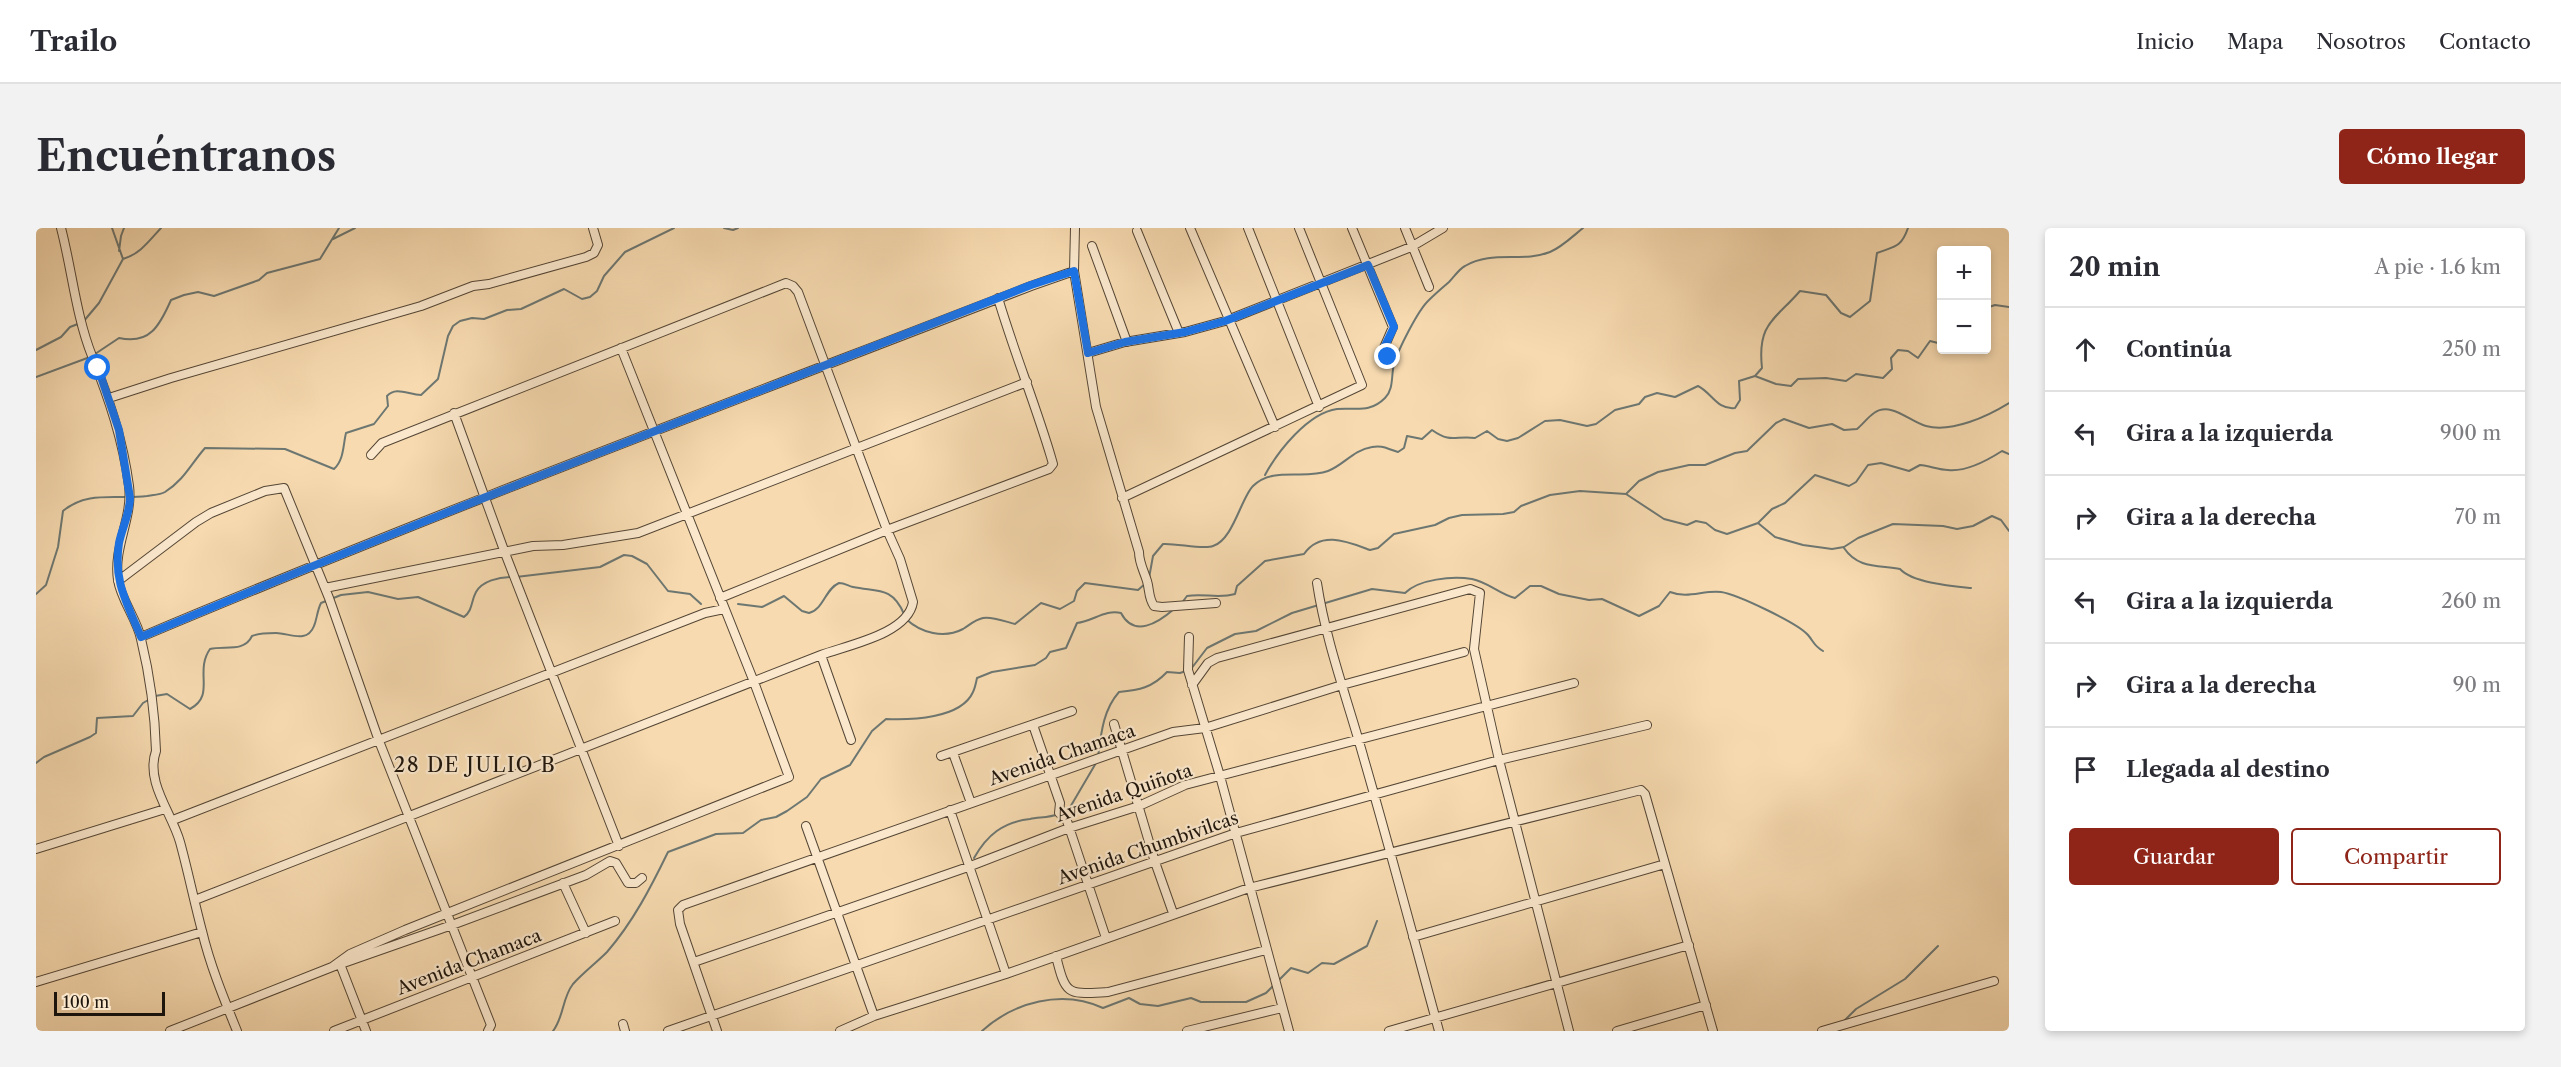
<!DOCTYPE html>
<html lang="es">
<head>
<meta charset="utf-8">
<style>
  :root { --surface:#fff; --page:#f2f2f3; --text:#2b2b33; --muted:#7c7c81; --line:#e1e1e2; --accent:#8f2418 }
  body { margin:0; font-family:"Libre Caslon Text",serif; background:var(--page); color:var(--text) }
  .controls { position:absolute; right:18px; top:18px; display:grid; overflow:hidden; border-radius:6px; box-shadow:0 3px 9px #0003 }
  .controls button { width:54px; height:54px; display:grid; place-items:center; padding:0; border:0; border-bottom:2px solid var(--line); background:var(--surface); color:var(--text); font:30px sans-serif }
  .scale { position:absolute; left:18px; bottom:15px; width:111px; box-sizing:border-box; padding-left:6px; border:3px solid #1e150c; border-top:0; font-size:16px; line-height:21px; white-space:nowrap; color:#1e150c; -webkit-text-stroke:4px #fae7cc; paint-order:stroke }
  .stop { position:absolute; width:18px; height:18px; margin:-14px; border:4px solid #1a73e8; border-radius:50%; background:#fff }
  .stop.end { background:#1a73e8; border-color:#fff; box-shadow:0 2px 6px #0008 }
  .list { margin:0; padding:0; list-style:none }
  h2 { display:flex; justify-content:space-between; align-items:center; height:78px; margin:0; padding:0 24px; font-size:26px }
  h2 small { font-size:20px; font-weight:400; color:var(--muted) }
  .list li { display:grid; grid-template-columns:39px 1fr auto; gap:18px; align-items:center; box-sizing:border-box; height:84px; padding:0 24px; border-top:2px solid var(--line) }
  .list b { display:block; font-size:22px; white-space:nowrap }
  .list em { font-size:20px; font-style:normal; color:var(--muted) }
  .actions { display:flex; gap:12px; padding:18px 24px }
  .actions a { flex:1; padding:14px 0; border:2px solid var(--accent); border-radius:6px; text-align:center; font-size:21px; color:var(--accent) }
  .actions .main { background:var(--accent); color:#fff }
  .icon { flex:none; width:33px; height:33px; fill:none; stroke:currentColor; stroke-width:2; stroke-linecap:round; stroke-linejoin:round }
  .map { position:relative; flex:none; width:1973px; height:803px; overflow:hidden; border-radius:6px }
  header { display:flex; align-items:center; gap:36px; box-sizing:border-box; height:84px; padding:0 30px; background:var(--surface); border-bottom:2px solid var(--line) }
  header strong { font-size:28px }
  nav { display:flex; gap:33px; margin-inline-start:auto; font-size:21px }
  .intro { display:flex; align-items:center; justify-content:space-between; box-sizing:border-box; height:144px; padding:0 36px }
  h1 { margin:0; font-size:42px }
  .button { padding:15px 27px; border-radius:6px; background:var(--accent); color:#fff; font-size:21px; font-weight:700 }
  main { display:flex; gap:36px; padding:0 36px }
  aside { flex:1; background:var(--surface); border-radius:6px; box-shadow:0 3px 9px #0003 }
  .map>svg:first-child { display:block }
</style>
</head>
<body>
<header>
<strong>Trailo</strong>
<nav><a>Inicio</a><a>Mapa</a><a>Nosotros</a><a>Contacto</a></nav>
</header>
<div class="intro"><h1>Encuéntranos</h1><a class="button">Cómo llegar</a></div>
<main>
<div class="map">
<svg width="1973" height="803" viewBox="0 0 1973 803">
  <rect width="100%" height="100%" fill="#f7dab0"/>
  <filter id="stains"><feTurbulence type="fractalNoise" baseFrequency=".00333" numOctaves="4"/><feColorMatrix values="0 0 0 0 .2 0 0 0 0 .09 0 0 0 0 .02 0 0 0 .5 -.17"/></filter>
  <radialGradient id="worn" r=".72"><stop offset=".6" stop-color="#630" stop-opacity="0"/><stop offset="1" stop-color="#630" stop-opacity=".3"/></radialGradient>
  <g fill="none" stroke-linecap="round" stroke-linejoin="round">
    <path stroke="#6d7772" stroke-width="2" d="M688 0 697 2 702 0
      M297 11 319 0
      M83 23 85 8 88 0
      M87 31C104 26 113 13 125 0
      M1950 80 1959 77 1973 79
      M0 122 25 109 34 99 47 94 63 75 87 31 76 0
      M59 126 83 110C114 117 124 97 135 72L148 67 162 64 178 68 223 52 231 45 284 31 303 0
      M1719 148 1740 156 1755 158 1762 151 1790 150 1810 153 1820 146 1847 150 1856 141 1855 130 1862 122 1872 123 1882 130 1894 113 1906 116
      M0 149 54 129
      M1229 247C1242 223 1272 185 1301 181 1319 179 1333 186 1349 170 1358 161 1355 147 1358 136 1362 122 1382 82 1393 72 1399 66 1406 60 1413 54 1418 49 1423 41 1429 38 1456 22 1486 35 1514 24 1526 19 1537 8 1547 0
      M1590 266 1603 253 1622 244 1653 237H1669L1699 225 1711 223 1740 195 1748 191 1773 200 1796 196 1808 202 1821 201C1827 196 1832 189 1838 185 1855 173 1874 194 1890 198 1916 205 1952 188 1973 175
      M1722 295 1739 309 1767 317 1796 321 1808 319 1822 310 1857 296 1907 298 1921 301 1937 298 1956 288 1965 292 1973 303
      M1808 320C1822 341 1843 337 1864 341 1877 355 1915 358 1935 360
      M480 349 564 339 588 327 596 328 611 336 632 363 654 366 665 376
      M1113 350 1117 328 1127 316C1140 315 1168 322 1177 318 1197 312 1205 270 1217 258 1237 238 1268 252 1292 243 1308 237 1317 222 1336 219 1347 217 1351 221 1362 224L1368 220 1371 208 1386 211 1396 202C1416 216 1419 207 1439 210L1451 203 1462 211 1471 213 1482 210 1509 193 1524 192 1551 198 1560 196 1579 182 1603 176 1609 169 1621 165 1639 169 1662 158C1676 165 1681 182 1699 180L1704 172 1703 153 1719 148 1726 140C1721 95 1739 92 1764 63L1790 67 1805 85 1814 89 1834 73 1841 25C1859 18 1865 20 1872 0
      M0 366 10 357 22 319 27 283C52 262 81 272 111 268 116 267 124 267 129 264 148 252 155 236 169 220L249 221 298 241C308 232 307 217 310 205L338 196 352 178 351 168C360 158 373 167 385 167L402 151 412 108 417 98 424 93 436 90 448 91 471 82 485 81 528 61 546 71 554 69 561 63 568 48 589 24 638 0
      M702 376 726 379 748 368 766 383 773 385C788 381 789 361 803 355 809 355 812 358 817 359 841 364 856 358 868 386
      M1145 376 1151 368C1168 365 1182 371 1199 366L1201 358 1229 333 1268 326C1285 302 1312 314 1334 322L1342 320 1358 306 1399 297 1413 290 1426 287 1467 286 1478 284 1485 278 1514 267 1544 263 1590 266 1628 291 1651 297 1660 293 1670 295 1679 302 1691 306 1722 295 1736 281 1749 275 1779 247 1813 258 1820 254 1832 237 1845 235 1873 243 1884 237C1894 238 1903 242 1912 242 1930 244 1952 232 1966 223L1973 226
      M870 391C885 405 908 411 927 401 934 397 938 392 947 390 956 388 970 394 979 396L1005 375 1024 381 1038 373 1041 363 1049 355 1102 362 1110 355
      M1155 441 1171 420 1199 406 1220 403 1256 385 1336 361 1369 365C1383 351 1416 348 1436 351 1452 354 1463 366 1479 370L1494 358H1505L1523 366 1553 372 1566 371 1603 388 1623 378 1634 364C1652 371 1667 362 1685 364 1700 366 1762 395 1772 407 1778 414 1778 418 1787 423
      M119 468 131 466 154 481C180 467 158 444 174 421 188 417 208 425 216 408 223 405 232 405 240 405 253 405 271 416 278 398 281 391 281 383 285 375L305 367 332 364 362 371 382 369 428 389C437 382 435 373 440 364 446 353 463 349 475 349
      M1062 529C1065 506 1067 482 1083 464 1103 462 1116 460 1131 444L1144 445 1150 443
      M0 535 8 529 54 509 60 505 61 490 97 488 107 475 114 471
      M1027 584 1033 581 1060 535
      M938 630C951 607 967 594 994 591 1003 589 1013 590 1022 586
      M1807 794 1820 781 1869 751 1902 718
      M517 803C528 789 526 770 537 756 547 745 560 735 571 724 597 694 615 659 632 624L680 606 707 605 725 592 740 589 751 583 771 569 785 551 814 537 836 503 850 491C874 492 925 491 937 464 939 460 940 455 941 450L956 444 999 437 1010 430 1014 424 1030 420 1041 395C1057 393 1070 381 1085 385 1098 410 1122 395 1138 381
      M946 803C978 774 1026 761 1067 780L1093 770 1104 776 1122 778 1155 770 1165 774H1210L1230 765 1255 740 1272 745 1286 735 1298 736 1331 718 1341 693"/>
    <g stroke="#544635" stroke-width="10">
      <path id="minor" d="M25 0C36 42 40 88 56 128 73 171 87 212 93 258 97 290 77 319 82 352 85 372 101 391 105 411 114 448 119 485 120 523 109 554 136 585 144 614 152 643 158 673 166 703 174 737 188 771 201 803
        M1039 0 1038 43 1060 179 1103 324C1103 335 1108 343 1111 353 1114 363 1112 369 1118 378L1126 379 1180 375
        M1154 0 1239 199
        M1212 0 1283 179
        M1316 0 1357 99 1347 122 1352 129
        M1369 0 1393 59
        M1101 3 1143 105
        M1056 18 1091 114
        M1052 125 1089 114 1149 104 1189 93 1375 19 1407 0
        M73 170 135 150 385 78 437 58 453 56 550 29 558 25 562 17 557 0
        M418 185 469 325 583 618
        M1086 270 1326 157 1263 0
        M82 353 160 294 175 285 229 263 248 260 293 370 343 513 455 797 452 803
        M1281 355C1290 415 1312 473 1328 531 1354 621 1378 712 1403 803
        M289 360 497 318 527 317 602 305 991 154
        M684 370 851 302 1013 241 1017 236 1015 229C999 175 978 124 962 70
        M105 409C399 285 698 173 995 58L1038 43
        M1153 409 1152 442 1184 548 1253 803
        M785 427 815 512
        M1156 457 1172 435 1181 430 1434 361 1444 365 1438 421 1463 532 1533 803
        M1078 496 1119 634 1137 685
        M997 497 1024 575 1023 585 1030 590 1070 710
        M917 525 935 575
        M905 528 1036 483
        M914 582 970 746
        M137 592 669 385 688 381
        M770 598 838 788
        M0 621 129 581
        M527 655 550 705
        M159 672 785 427C812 417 872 406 877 374L864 331 851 302 762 64 757 58 750 55 346 215 335 227
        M1377 709 1629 636
        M1020 728C1030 769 1032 766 1072 764L1230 722
        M658 734 932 639 1033 600 1103 578 1149 557 1538 455
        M304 736 330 803
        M296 739 314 726 369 702 753 549 718 454 585 120
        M0 754 166 704
        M587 796 589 803
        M134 803 296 739 416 697 550 647 574 633 580 635 592 655H600L606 650
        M298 803 579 693
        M632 803 1200 605 1463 532 1611 497
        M681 803 644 696 642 682 647 677 1137 504 1169 500 1306 457 1428 424
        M804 803 838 788 970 746 1213 660 1605 562 1609 566 1677 803
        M1151 803 1246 780
        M1353 803 1653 717
        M1581 803 1670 777
        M1786 803 1958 753"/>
    </g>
    <use href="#minor" stroke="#fae7cc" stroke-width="8"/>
  </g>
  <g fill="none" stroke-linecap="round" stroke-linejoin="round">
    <path stroke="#1a73e8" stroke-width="8" d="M62 140 83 202 94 270C94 285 86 300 83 315 77 353 91 375 105 409 399 285 698 174 995 57L1038 43 1052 125 1089 114 1149 104 1189 93 1332 37 1358 99 1347 122 1352 129"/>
  </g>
  <g text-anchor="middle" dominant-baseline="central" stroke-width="4.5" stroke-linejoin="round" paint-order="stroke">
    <g font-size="18" fill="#1e150c" stroke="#fae7cc">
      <text transform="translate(1026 527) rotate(-19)">Avenida Chamaca</text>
      <text transform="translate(1088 565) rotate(-19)">Avenida Quiñota</text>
      <text transform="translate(1112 620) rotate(-19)">Avenida Chumbivilcas</text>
      <text transform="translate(433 734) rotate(-21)">Avenida Chamaca</text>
    </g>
    <g font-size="20" letter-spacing="1.5" fill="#1e150c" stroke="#fae7cc">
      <text x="439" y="537">28 DE JULIO B</text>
    </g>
  </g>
  <rect width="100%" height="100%" filter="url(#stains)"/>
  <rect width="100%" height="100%" fill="url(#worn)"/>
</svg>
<div class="controls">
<button>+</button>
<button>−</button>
</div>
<div class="scale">100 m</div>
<div class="stop" style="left:62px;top:140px"></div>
<div class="stop end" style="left:1352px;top:129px"></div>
</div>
<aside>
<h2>20 min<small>A pie · 1.6 km</small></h2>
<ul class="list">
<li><svg class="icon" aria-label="ahead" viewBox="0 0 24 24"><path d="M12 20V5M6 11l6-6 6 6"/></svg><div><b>Continúa</b></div><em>250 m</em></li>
<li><svg class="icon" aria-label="left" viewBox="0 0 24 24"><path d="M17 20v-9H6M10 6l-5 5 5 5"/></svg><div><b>Gira a la izquierda</b></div><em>900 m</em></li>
<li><svg class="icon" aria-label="right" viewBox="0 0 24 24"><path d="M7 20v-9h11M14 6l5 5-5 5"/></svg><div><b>Gira a la derecha</b></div><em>70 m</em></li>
<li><svg class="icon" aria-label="left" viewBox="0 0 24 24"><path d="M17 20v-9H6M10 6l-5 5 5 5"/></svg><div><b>Gira a la izquierda</b></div><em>260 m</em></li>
<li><svg class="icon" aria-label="right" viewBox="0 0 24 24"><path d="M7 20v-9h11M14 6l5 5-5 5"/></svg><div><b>Gira a la derecha</b></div><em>90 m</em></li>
<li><svg class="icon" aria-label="arrive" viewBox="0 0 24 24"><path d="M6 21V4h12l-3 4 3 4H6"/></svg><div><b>Llegada al destino</b></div></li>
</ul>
<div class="actions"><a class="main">Guardar</a><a>Compartir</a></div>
</aside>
</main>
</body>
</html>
